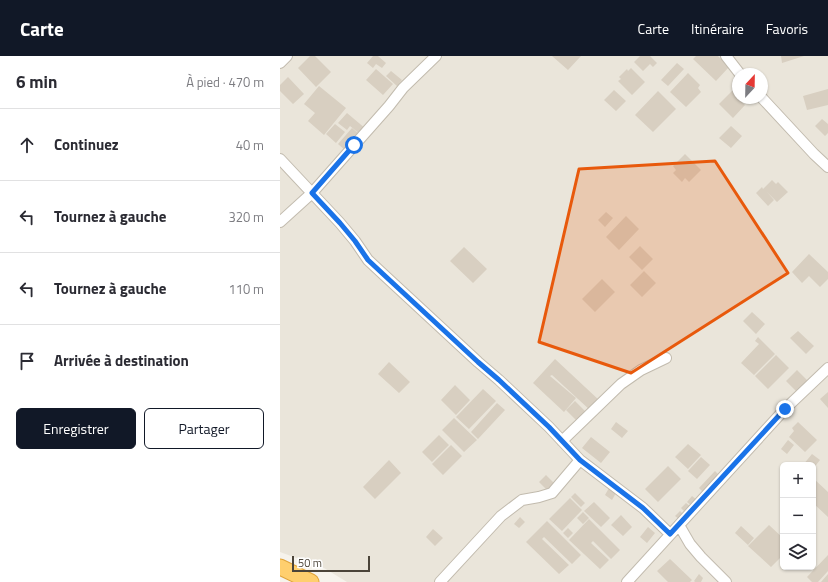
<!DOCTYPE html>
<html lang="fr">
<head>
<meta charset="utf-8">
<style>
  :root { --surface:#fff; --page:#f7f7f7; --text:#2b2b33; --muted:#7c7c81; --line:#e1e1e2; --accent:#111827 }
  body { margin:0; font-family:"Titillium Web",sans-serif; background:var(--page); color:var(--text) }
  .controls { position:absolute; right:12px; bottom:12px; display:grid; overflow:hidden; border-radius:6px; box-shadow:0 1px 3px #0004 }
  .controls button { width:36px; height:36px; display:grid; place-items:center; padding:0; border:0; border-bottom:1px solid var(--line); background:var(--surface); color:var(--text); font:20px sans-serif }
  .compass { position:absolute; left:452px; top:12px; width:36px; height:36px; border-radius:50%; background:var(--surface); box-shadow:0 1px 3px #0004; rotate:22deg }
  .scale { position:absolute; left:12px; bottom:10px; width:78px; box-sizing:border-box; padding-left:4px; border:2px solid #4b4439; border-top:0; font-size:11px; line-height:14px; white-space:nowrap; color:#4b4439; -webkit-text-stroke:3px #fff; paint-order:stroke }
  .stop { position:absolute; width:12px; height:12px; margin:-9px; border:3px solid #1a73e8; border-radius:50%; background:#fff }
  .stop.end { background:#1a73e8; border-color:#fff; box-shadow:0 1px 4px #0008 }
  .list { margin:0; padding:0; list-style:none }
  h2 { display:flex; justify-content:space-between; align-items:center; height:52px; margin:0; padding:0 16px; font-size:17px }
  h2 small { font-size:13px; font-weight:400; color:var(--muted) }
  .list li { display:grid; grid-template-columns:26px 1fr auto; gap:12px; align-items:center; box-sizing:border-box; height:72px; padding:0 16px; border-top:1px solid var(--line) }
  .list b { display:block; font-size:15px; white-space:nowrap }
  .list em { font-size:13px; font-style:normal; color:var(--muted) }
  .actions { display:flex; gap:8px; padding:12px 16px }
  .actions a { flex:1; padding:9px 0; border:1px solid var(--accent); border-radius:6px; text-align:center; font-size:14px; color:var(--accent) }
  .actions .main { background:var(--accent); color:#fff }
  .icon { flex:none; width:22px; height:22px; fill:none; stroke:currentColor; stroke-width:2; stroke-linecap:round; stroke-linejoin:round }
  .map { position:relative; flex:none; width:548px; height:526px; overflow:hidden }
  header { display:flex; align-items:center; gap:24px; box-sizing:border-box; height:56px; padding:0 20px; background:var(--accent); color:#fff }
  header strong { font-size:19px }
  nav { display:flex; gap:22px; margin-inline-start:auto; font-size:14px }
  main { display:flex }
  aside { flex:1; background:var(--surface) }
  .map>svg:first-child { display:block }
</style>
</head>
<body>
<header>
<strong>Carte</strong>
<nav><a>Carte</a><a>Itinéraire</a><a>Favoris</a></nav>
</header>
<main>
<aside>
<h2>6 min<small>À pied · 470 m</small></h2>
<ul class="list">
<li><svg class="icon" aria-label="ahead" viewBox="0 0 24 24"><path d="M12 20V5M6 11l6-6 6 6"/></svg><div><b>Continuez</b></div><em>40 m</em></li>
<li><svg class="icon" aria-label="left" viewBox="0 0 24 24"><path d="M17 20v-9H6M10 6l-5 5 5 5"/></svg><div><b>Tournez à gauche</b></div><em>320 m</em></li>
<li><svg class="icon" aria-label="left" viewBox="0 0 24 24"><path d="M17 20v-9H6M10 6l-5 5 5 5"/></svg><div><b>Tournez à gauche</b></div><em>110 m</em></li>
<li><svg class="icon" aria-label="arrive" viewBox="0 0 24 24"><path d="M6 21V4h12l-3 4 3 4H6"/></svg><div><b>Arrivée à destination</b></div></li>
</ul>
<div class="actions"><a class="main">Enregistrer</a><a>Partager</a></div>
</aside>
<div class="map">
<svg width="548" height="526" viewBox="0 0 548 526">
  <rect width="100%" height="100%" fill="#f6f3ec"/>
  <path fill="#eae5da" fill-rule="evenodd" d="M0 0H548V526H67L44 512 0 496ZM458 18H482V42H458ZM503 409H533V511H503Z"/>
  <path fill="#d8cfc1" d="M30 0H35L51 16 36 31 18 12Z
    M93 0H98L106 7 102 12 96 8 93 12 87 7Z
    M272 0H301L288 14Z
    M360 0H370L377 7 373 11 370 8 363 15 354 6Z
    M416 0H438L449 11 436 25 413 3Z
    M501 0H524L502 7Z
    M397 7 404 13 388 30 381 24Z
    M351 12 365 26 352 39 338 25 341 23 339 21 347 13 348 15Z
    M96 13 113 28 103 39 86 24Z
    M111 15 122 24 117 30 106 20Z
    M408 17 420 29 418 32 421 36 406 51 390 36Z
    M8 21 24 38 13 48 0 35V29Z
    M458 29V42H466L462 46 465 49 453 62 439 48Z
    M39 30 66 52 44 79 28 65 35 57 24 48Z
    M548 33V49L527 54 523 40Z
    M334 34 346 45 336 55 324 44Z
    M378 35 396 53 373 76 355 59Z
    M67 57 86 73 81 79 70 70 67 74 58 67Z
    M542 63 548 68V77L545 80 535 70Z
    M55 68 65 76 56 87 46 78Z
    M451 70 462 80 451 92 439 82Z
    M72 72 79 78 66 95 58 88Z
    M405 98 421 114 409 126 405 122 402 126 393 117 396 114 393 110Z
    M492 124 496 128 498 126 508 136 497 146 487 136 494 144 488 150 476 137 482 131 483 133Z
    M326 156 333 162 325 171 318 164Z
    M346 160 359 173 339 194 326 181Z
    M360 190 373 203 362 214 349 201Z
    M184 191 207 213 193 227 170 205Z
    M529 198 548 216V223L540 231 529 220 522 227 512 216Z
    M364 215 376 227 362 241 350 229Z
    M322 223 335 236 315 256 302 243Z
    M472 256 485 268 476 278 463 265Z
    M518 275 534 290 526 298 510 282Z
    M478 281 495 298 474 319 461 307 479 288 475 285Z
    M496 299 509 312 488 333 475 320Z
    M275 303 320 345 311 355 272 319 270 320 296 342 284 356 253 327Z
    M109 306 130 326 119 337 98 318Z
    M517 314 530 327 519 338 506 325Z
    M175 329 190 344 176 359 161 344Z
    M203 333 216 345 189 373 176 361Z
    M548 336V352L540 343Z
    M295 345 306 356 297 365 286 354Z
    M217 347 225 354 198 383 191 376Z
    M174 362 197 384 184 396 162 374Z
    M336 366 348 375 342 382 331 373Z
    M518 366 537 384 525 396 509 381 514 375 512 372Z
    M159 379 169 389 152 406 142 396Z
    M311 381 330 396 321 407 302 392Z
    M508 384 514 389 507 398 501 393Z
    M408 388 421 399 408 413 395 401Z
    M171 389 182 400 163 419 152 408Z
    M532 398 540 404 533 413V409H523Z
    M421 401 430 409 417 423 408 415Z
    M109 404 121 417 95 443 83 431Z
    M388 410 401 423 378 446 365 433Z
    M435 415 441 421 425 438 419 432Z
    M266 419 275 428 268 435 259 426Z
    M533 422 548 436V461L533 447Z
    M329 432 336 437 332 444 325 439Z
    M295 437 305 447 301 451 291 441Z
    M412 440 417 444 412 450 407 446Z
    M290 442 302 454 282 475 269 463Z
    M314 446 330 462 321 471 304 455Z
    M406 447 411 451 406 457 401 452Z
    M400 455 404 459 400 464 395 460Z
    M303 456 309 462 303 468 297 462Z
    M341 459 352 471 343 480 331 469Z
    M240 461 245 466 239 472 234 468Z
    M309 463 340 494 331 503 313 485 320 478 311 487 329 504 320 513 289 484Z
    M267 465 301 499 292 508 264 481 262 483 289 509 279 518 246 486Z
    M489 469 503 482V499L491 511 468 490Z
    M461 470 474 482 468 489 455 477Z
    M368 471 375 477 367 487 360 481Z
    M288 472 293 477 288 482 283 477Z
    M153 473 163 482 155 490 146 481Z
    M548 499V515L538 526H532L527 521Z
    M390 503 412 524 410 526H388L377 515Z
    M419 518 423 522 421 526H415L414 525Z
    M548 518V526H541Z"/>
  <g fill="none" stroke-linecap="round" stroke-linejoin="round">
    <g stroke="#c2bbae" stroke-width="12">
      <path id="minor" d="M446 0 460 18
        M0 7 7 0
        M482 42 534 98 548 111
        M0 103 60 167 75 185 88 204 103 218 198 306 219 324 269 371 300 404 363 452 390 478
        M0 166 32 137 109 50 123 32 156 0
        M282 385 341 328 361 314 386 302
        M399 469 410 488 421 501 446 526
        M160 526 221 460 242 444 259 441 272 437 300 404
        M347 526 505 353 548 312"/>
    </g>
    <g stroke="#e0a43c" stroke-width="17">
      <path id="highway" d="M0 511 31 526"/>
    </g>
    <use href="#minor" stroke="#fff" stroke-width="10"/>
    <use href="#highway" stroke="#ffcf6e" stroke-width="15"/>
  </g>
  <g fill="none" stroke-linecap="round" stroke-linejoin="round">
    <path stroke="#1a73e8" stroke-width="5" d="M74 89 32 137 60 167 75 185 88 204 103 218 198 306 219 324 269 371 300 404 363 452 390 478 505 353"/>
  </g>
  <path fill="#e8590c" fill-opacity="0.2" stroke="#e8590c" stroke-width="3" stroke-linejoin="round" d="M435 105 508 217 351 317 259 286 299 113Z"/>
</svg>
<div class="controls">
<button>+</button>
<button>−</button>
<button><svg class="icon" aria-label="layers" viewBox="0 0 24 24"><path d="M12 4l9 5-9 5-9-5zM3 14l9 5 9-5"/></svg></button>
</div>
<svg class="compass" viewBox="-18 -18 36 36"><path d="M0-13l5 13h-10z" fill="#e53935"/><path d="M0 13l5-13h-10z" fill="#7c7c81"/></svg>
<div class="scale">50 m</div>
<div class="stop" style="left:74px;top:89px"></div>
<div class="stop end" style="left:505px;top:353px"></div>
</div>
</main>
</body>
</html>
